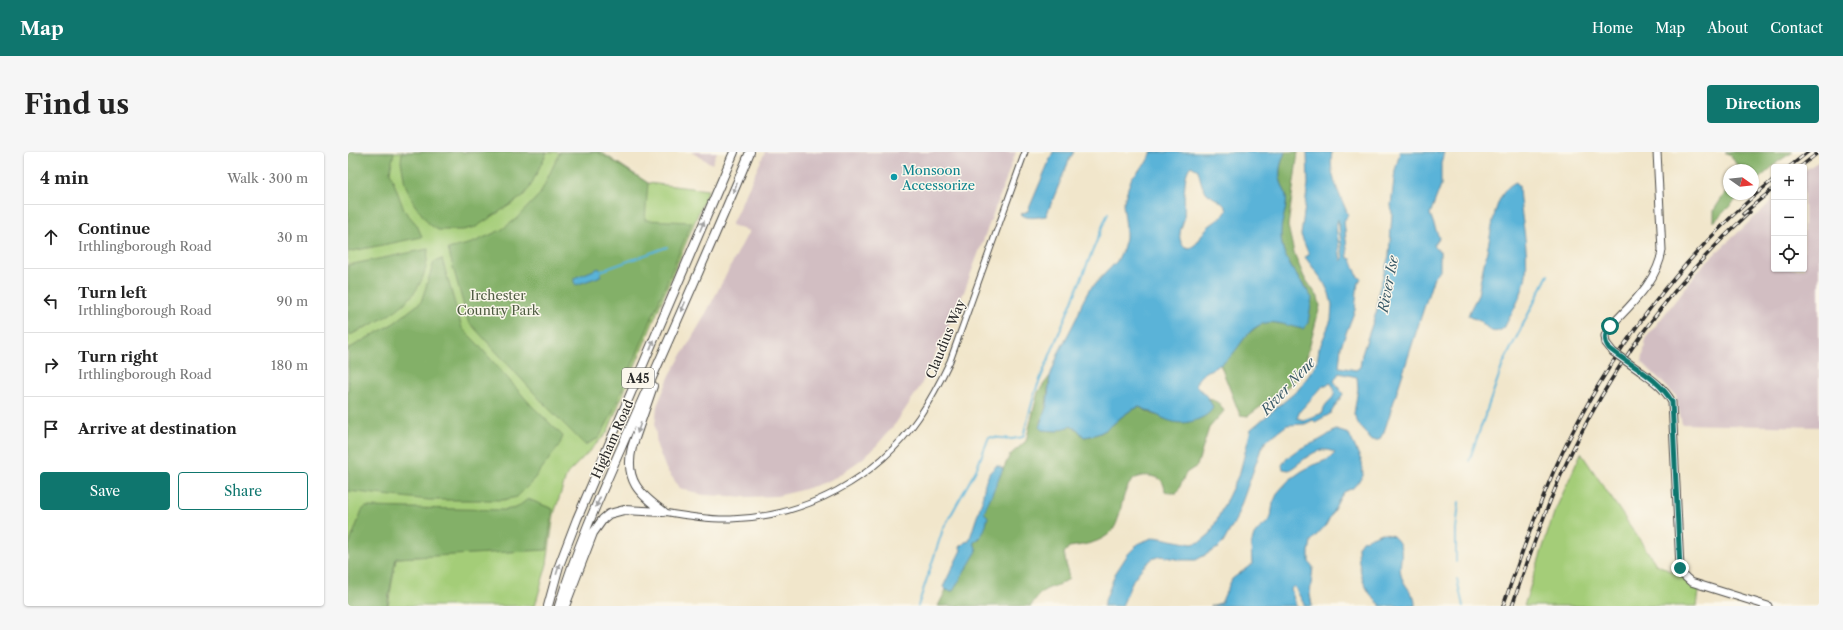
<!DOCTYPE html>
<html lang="en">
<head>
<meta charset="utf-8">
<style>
  :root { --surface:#fff; --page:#f6f6f6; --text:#222; --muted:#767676; --line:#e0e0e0; --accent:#0f766e }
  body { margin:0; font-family:"Libre Caslon Text",serif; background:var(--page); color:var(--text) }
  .controls { position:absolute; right:12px; top:12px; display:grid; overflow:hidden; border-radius:4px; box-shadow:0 1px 3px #0004 }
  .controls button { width:36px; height:36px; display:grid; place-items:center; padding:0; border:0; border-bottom:1px solid var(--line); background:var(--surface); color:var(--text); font:20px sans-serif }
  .compass { position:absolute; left:1375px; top:12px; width:36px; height:36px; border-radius:50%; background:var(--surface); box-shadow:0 1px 3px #0004; rotate:105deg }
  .stop { position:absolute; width:12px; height:12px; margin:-9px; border:3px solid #0f766e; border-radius:50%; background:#fff }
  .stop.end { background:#0f766e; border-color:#fff; box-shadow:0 1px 4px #0008 }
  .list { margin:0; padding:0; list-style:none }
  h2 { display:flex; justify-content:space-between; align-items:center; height:52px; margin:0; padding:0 16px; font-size:17px }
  h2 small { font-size:13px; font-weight:400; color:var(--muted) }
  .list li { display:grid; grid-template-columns:26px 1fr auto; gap:12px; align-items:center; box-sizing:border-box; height:64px; padding:0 16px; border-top:1px solid var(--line) }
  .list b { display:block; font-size:15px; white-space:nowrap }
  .list p { margin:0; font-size:13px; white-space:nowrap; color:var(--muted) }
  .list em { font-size:13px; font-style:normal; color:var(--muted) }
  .actions { display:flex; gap:8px; padding:12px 16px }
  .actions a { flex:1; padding:9px 0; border:1px solid var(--accent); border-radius:4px; text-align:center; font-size:14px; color:var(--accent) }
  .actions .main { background:var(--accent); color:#fff }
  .icon { flex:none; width:22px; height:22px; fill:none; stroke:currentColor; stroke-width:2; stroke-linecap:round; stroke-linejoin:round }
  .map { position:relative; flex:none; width:1471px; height:454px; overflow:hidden; border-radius:4px }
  header { display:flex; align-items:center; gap:24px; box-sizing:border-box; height:56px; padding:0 20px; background:var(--accent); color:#fff }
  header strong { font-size:19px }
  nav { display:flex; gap:22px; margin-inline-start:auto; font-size:14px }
  .intro { display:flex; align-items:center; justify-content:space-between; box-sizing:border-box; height:96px; padding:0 24px }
  h1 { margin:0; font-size:28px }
  .button { padding:10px 18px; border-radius:4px; background:var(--accent); color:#fff; font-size:14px; font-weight:700 }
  main { display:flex; gap:24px; padding:0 24px }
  aside { flex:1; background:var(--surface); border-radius:4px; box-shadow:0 1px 3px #0004 }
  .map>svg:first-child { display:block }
</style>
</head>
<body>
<header>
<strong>Map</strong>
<nav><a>Home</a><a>Map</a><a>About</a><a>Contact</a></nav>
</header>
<div class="intro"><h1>Find us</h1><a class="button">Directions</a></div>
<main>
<aside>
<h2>4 min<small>Walk · 300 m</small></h2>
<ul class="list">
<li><svg class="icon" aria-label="ahead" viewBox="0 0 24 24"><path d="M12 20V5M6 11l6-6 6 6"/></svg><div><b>Continue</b><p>Irthlingborough Road</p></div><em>30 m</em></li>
<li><svg class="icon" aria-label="left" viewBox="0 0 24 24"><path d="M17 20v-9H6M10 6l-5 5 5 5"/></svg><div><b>Turn left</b><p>Irthlingborough Road</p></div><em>90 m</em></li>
<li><svg class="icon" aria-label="right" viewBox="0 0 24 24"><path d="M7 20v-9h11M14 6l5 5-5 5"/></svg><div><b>Turn right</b><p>Irthlingborough Road</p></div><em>180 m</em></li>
<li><svg class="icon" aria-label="arrive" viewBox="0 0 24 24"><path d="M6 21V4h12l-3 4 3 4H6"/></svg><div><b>Arrive at destination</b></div></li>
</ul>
<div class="actions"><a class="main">Save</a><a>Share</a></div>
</aside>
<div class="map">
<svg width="1471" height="454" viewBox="0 0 1471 454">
  <rect width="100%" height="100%" fill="#fbf7ec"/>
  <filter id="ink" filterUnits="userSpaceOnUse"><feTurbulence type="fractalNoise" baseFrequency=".025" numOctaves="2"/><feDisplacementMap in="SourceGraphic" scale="8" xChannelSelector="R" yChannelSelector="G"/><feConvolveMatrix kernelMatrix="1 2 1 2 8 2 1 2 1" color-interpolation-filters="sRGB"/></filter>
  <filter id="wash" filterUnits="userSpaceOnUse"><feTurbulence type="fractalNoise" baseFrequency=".012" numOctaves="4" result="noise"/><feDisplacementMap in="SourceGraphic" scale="16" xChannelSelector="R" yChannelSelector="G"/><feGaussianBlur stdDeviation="0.9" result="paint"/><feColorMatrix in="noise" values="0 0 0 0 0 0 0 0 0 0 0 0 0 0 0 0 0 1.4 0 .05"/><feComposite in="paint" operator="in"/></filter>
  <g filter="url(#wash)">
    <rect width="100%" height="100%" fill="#f1e6cb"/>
    <path fill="#d2bec2" d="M343 0H369L364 12Z
      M417 0H668L616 140 572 235 548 271 529 293 514 307 488 325 470 333 446 340 429 344 400 345 355 343 332 336 318 317 309 294 307 273 309 254 322 223 356 165 401 79 383 73Z
      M1471 9V275L1334 272 1328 244 1294 210 1298 186 1356 112 1426 47V117H1456V19Z"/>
    <path fill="#a4cd78" stroke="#687c52" d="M0 0H253L300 31 360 38 259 281 219 322 206 362 199 412 187 454H40L48 406 83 404 46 405 0 454Z
      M1233 301 1308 412 1352 433 1349 454H1176L1206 361Z"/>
    <path fill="#83b068" stroke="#576e4a" d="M0 0H46L42 20 56 58 69 73 74 85 0 100Z
      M54 0H199L181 37 174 45 128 75 115 78H90L81 72 66 52 57 32 53 9Z
      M212 0H250L300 31 297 68 344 70 263 264 251 286 237 293 199 255 120 169 100 97 124 91 153 78 167 68 192 42Z
      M937 0H950L940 74 946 101 956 125 970 145 972 154 956 216 943 232 900 264 892 263 872 212C889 201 906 161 932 172L960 138C943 118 928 95 934 68 936 60 940 53 938 44 938 41 936 38 935 36 929 22 932 13 937 0Z
      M1377 0H1445L1431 9 1405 32V18H1392L1383 4Z
      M1381 35V42H1394L1366 70V58Z
      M80 97C79 149 41 164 0 184V113Z
      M94 107 114 176 127 189 183 253 215 284 211 294 182 332 169 345 155 348H81L0 339V197L46 171 73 150 86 110Z
      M702 224 697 261 692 269 694 278 709 279 722 274 729 277 736 285C765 282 766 264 791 255L807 263 857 264 865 255 860 246 871 251 876 259 861 276 849 314 838 321 829 341H822L817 339C816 332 814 326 807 325 769 315 778 363 764 379 753 391 736 393 721 395L716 401 721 427C702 439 696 432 683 454H590L598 438 605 439 627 394 626 390 632 386 636 360 642 344 662 303 678 289 690 240Z
      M180 347 205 357 199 398 48 406 39 454H0V396L14 358 18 355 156 358 168 356Z"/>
    <path fill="#5ab3d8" stroke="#426f82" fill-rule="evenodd" d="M705 0H726L722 6 698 64C690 65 679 68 673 62L680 59Z
      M804 0H937C932 13 929 22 935 35 936 38 938 41 938 44 940 56 933 68 933 80 932 107 951 125 964 146L960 171 955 177C943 175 930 169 918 171 899 175 893 195 880 207 870 217 850 219 848 233L860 246 865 255C862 262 857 264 851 267 824 278 814 263 791 255 766 264 765 282 736 285L729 277 722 274 709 279 694 278 691 275 699 253 702 224 711 200 730 163 734 151 741 138 769 109 775 97 778 86V75L775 52 780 36 784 25 798 11ZM843 14 850 18C852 25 853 33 857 39 864 47 875 48 879 58 875 67 864 70 858 77 852 84 851 93 841 96L835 94C833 90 831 87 832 82 832 77 835 72 836 67 837 54 834 21 843 14Z
      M959 0H984C980 23 992 42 1000 63L996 69 1000 106 1003 107 1010 125 1013 126 1011 130H1010L1007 158 993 194 991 215 1008 218 1012 215 1014 202 1029 158 1031 138 1041 104 1044 62 1043 53 1047 19 1052 0H1096L1093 11V33L1082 62 1091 86 1086 93 1088 97 1092 99V118L1086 125 1083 134 1036 280 1031 288H1023L1010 271 1006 262 1010 236 1009 225 991 221 986 229 995 242 982 262 967 270 965 268 957 272 939 273 918 289 913 297 888 367 875 391 870 396 848 408H833L812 404 804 407 794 416 785 428 774 454H755L767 422 780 402 791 391 807 385 844 392 852 390 862 382 892 320 903 277 950 238 966 216 969 210 971 197 983 168 984 153 981 141 975 129 957 105 961 103 953 83 960 32ZM990 67 995 107 993 109 988 74ZM983 231C994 248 975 247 975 261L955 268 949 266 952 259 975 234Z
      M1168 30 1171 34C1172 63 1181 93 1178 123 1175 142 1165 159 1156 176 1143 185 1140 175 1132 169 1128 166 1124 167 1120 164 1122 156 1127 150 1130 143 1133 123 1138 104 1142 85 1145 68 1149 38 1168 30Z
      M251 116 253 119V124L228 133 226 130V126Z
      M988 278 1001 282 1014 310 1015 324 1005 336 996 340 992 346 978 373 963 389 961 400V410L965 415 962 442 964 454H957L946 434 943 437 948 454H862L873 451 884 427 904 412 903 393 906 383 911 377 920 370 923 365 925 351 930 340 941 328 954 319 965 313 981 307 987 301C970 290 954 311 941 318L935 317 934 313C946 295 958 296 975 286 979 284 983 280 988 278Z
      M648 314H651L655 317 636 360 640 365C637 376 636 384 626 390L629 399 605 439 598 438 595 435 613 398 612 395 617 390 621 389 634 349 637 331 642 320Z
      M1034 381 1045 384C1061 398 1048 411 1054 426 1058 437 1068 442 1067 454H1032V452C1015 440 1010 415 1010 395L1014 389Z"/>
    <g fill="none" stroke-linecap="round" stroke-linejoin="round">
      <path stroke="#5ab3d8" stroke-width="2" d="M253 119 319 95
        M1121 309 1155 212 1200 123
        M1108 410V378L1111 350
        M1109 427 1115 454
        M570 454 595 377 628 318 641 285 664 287 675 285 687 240 760 61"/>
    </g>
  </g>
  <g filter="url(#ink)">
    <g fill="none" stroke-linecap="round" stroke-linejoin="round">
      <g stroke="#494743" stroke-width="7">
        <path id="minor" d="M316 360C338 364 361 368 383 367 457 365 529 327 571 265 583 247 593 228 602 209L677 0"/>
      </g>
      <g stroke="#494743" stroke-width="9">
        <path id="secondary" d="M1258 191 1257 184 1260 177C1280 155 1310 130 1314 98L1309 0
          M1292 219C1305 228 1316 236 1324 250L1332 416 1335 423 1343 430 1420 454"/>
      </g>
      <g stroke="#494743" stroke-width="10">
        <path id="trunk" d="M305 234 284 295C276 328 291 342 316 360
          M200 454 211 414 229 367 386 0
          M211 454C229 394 255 337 280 280 321 187 363 94 402 0
          M217 454 245 381 255 367 261 362 276 358 315 360"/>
      </g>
      <use href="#minor" stroke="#fff" stroke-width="5"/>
      <use href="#secondary" stroke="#fff" stroke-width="7"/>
      <use href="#trunk" stroke="#fff" stroke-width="8"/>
      <g stroke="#2b2b2b" stroke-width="3.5">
        <path id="rail" d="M1441 15 1460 0
          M1452 15 1471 0
          M1395 62 1426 36
          M1155 454C1172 407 1188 358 1209 312 1258 205 1334 102 1426 27
          M1164 454C1180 407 1196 361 1216 316 1260 220 1324 131 1402 60"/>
      </g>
      <use href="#rail" stroke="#fbf7ec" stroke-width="2" stroke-dasharray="6" stroke-linecap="butt"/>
      <g stroke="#494743" stroke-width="9" stroke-linecap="butt">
        <path id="secondary-bridge" d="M1258 191 1265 200 1292 219"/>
      </g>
      <use href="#secondary-bridge" stroke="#fff" stroke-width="7"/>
    </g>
    <defs><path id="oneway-solid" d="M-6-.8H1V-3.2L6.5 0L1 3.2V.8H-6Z"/></defs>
    <g fill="#a0a0a0">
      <use href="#oneway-solid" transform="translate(387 36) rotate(112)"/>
      <use href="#oneway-solid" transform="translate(354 74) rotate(-67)"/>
      <use href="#oneway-solid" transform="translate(335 155) rotate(114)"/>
      <use href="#oneway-solid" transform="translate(304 193) rotate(-67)"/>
      <use href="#oneway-solid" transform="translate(291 276) rotate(109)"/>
      <use href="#oneway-solid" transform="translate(250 350) rotate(114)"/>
      <use href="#oneway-solid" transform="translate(210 417) rotate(-73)"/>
    </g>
  </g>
  <g fill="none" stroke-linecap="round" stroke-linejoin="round" filter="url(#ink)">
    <path stroke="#0f766e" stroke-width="5" d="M1262 174C1256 181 1256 189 1261 196 1282 214 1310 225 1324 250L1332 416"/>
  </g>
  <circle fill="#0f9aa8" stroke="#fbf7ec" stroke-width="1.5" cx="546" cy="25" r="4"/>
  <g text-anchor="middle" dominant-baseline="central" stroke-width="3" stroke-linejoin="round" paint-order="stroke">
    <rect fill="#fbf7ec" stroke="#696865" stroke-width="1" x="274" y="216" width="32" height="20" rx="3"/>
    <g font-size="12" font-weight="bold" fill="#2b2b2b">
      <text x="290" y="226">A45</text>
    </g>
    <g font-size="13" fill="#0d838f" stroke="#fbf7ec" text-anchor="start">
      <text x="554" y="18">Monsoon<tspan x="554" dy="15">Accessorize</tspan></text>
    </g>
    <g font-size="13" fill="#4f5c42" stroke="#fbf7ec">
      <text x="150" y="143">Irchester<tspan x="150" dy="15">Country Park</tspan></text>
    </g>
    <g font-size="13" fill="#2b2b2b" stroke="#fbf7ec">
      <text transform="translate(597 187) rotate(-68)">Claudius Way</text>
      <text transform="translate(264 287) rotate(-66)">Higham Road</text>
    </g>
    <g font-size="14" font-style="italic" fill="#3b5b68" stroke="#fbf7ec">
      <text transform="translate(1040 132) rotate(-79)">River Ise</text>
      <text transform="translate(940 234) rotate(-47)">River Nene</text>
    </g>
  </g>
</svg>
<div class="controls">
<button>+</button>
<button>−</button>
<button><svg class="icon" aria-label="locate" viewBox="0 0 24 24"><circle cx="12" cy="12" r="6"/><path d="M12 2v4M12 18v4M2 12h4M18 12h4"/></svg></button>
</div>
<svg class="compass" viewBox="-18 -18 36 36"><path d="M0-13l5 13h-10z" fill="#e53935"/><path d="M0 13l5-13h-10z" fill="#767676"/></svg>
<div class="stop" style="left:1262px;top:174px"></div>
<div class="stop end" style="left:1332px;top:416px"></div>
</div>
</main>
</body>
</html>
